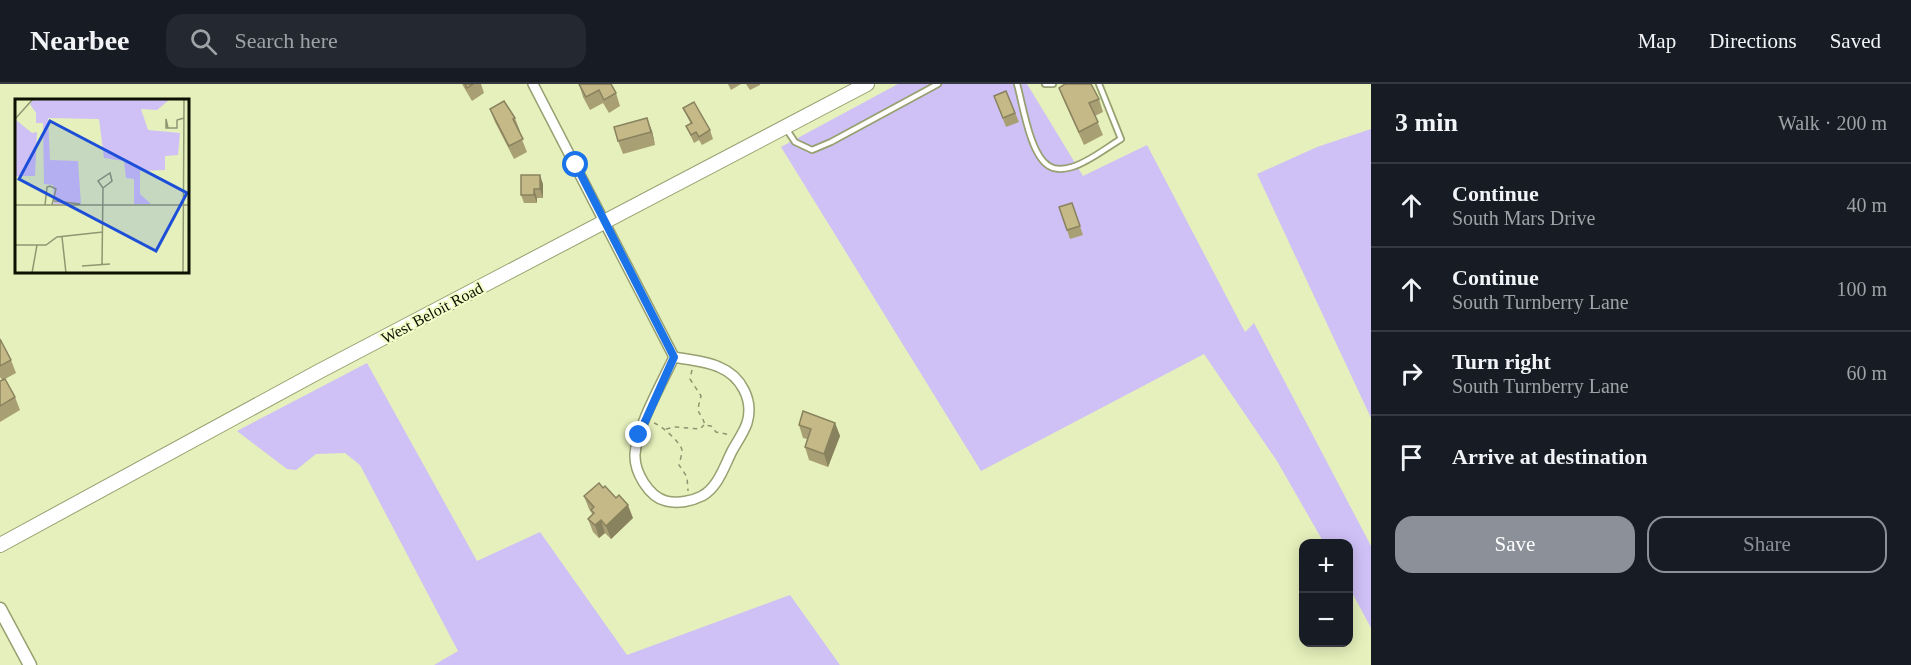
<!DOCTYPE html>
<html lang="en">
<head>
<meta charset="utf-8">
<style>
  :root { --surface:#171b24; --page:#242831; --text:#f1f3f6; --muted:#9ea1a6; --line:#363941; --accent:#8c9099 }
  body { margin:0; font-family:Georgia,serif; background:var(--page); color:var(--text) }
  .controls { position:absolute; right:18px; bottom:18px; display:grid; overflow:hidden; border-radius:12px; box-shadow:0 3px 15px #0003 }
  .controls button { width:54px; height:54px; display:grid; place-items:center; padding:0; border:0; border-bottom:2px solid var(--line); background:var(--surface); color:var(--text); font:30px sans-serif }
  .stop { position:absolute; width:18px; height:18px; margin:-14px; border:4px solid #1a73e8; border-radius:50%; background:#fff }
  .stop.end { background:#1a73e8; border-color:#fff; box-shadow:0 2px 6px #0008 }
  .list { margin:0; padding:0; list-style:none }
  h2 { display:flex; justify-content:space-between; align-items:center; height:78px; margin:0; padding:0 24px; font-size:26px }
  h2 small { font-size:20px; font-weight:400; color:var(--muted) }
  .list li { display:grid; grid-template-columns:39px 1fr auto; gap:18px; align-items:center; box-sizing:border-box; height:84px; padding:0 24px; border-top:2px solid var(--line) }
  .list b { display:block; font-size:22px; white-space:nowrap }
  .list p { margin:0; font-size:20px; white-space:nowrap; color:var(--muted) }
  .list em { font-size:20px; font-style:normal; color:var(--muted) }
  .actions { display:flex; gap:12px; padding:18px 24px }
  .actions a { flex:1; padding:14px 0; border:2px solid var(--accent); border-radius:18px; text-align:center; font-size:21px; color:var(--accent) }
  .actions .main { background:var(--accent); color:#fff }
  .icon { flex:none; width:33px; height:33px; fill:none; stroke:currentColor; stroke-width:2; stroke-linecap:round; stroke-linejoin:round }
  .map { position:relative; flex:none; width:1371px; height:581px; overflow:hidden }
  header { display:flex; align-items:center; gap:36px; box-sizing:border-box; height:84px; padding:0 30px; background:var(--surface); border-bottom:2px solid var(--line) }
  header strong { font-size:28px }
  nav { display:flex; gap:33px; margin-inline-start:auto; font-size:21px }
  .search { width:420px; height:54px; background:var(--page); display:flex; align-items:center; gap:15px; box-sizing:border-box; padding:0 21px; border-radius:18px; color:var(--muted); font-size:22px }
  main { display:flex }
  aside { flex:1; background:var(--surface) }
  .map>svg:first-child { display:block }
</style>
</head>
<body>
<header>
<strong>Nearbee</strong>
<div class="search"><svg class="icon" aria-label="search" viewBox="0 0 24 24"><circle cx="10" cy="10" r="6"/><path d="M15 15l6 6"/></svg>Search here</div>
<nav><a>Map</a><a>Directions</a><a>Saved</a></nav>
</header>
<main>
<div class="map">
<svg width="1371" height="581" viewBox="0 0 1371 581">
  <rect width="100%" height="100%" fill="#e5f0bc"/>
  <path fill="#cfc0f6" d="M898 0H1027L1083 92 1147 61 1245 248 1254 239 1371 462V544L1349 503 1348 460 1324 459 1277 377 1204 270 981 387 781 63Z
    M1371 45V334L1257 90 1317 63Z
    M367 279 477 477 540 448 627 571 790 511 840 581H434L458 567 360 381 345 369 316 370 296 386 287 385 237 347Z"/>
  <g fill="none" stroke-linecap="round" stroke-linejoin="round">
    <g stroke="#97a070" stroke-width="8">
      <path id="service" d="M1017 0C1023 21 1030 71 1049 82 1055 86 1065 85 1072 83 1089 78 1106 64 1121 55L1099 0
        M1045 0H1053
        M787 46 795 58 812 66 831 58 938 0"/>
    </g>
    <g stroke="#97a070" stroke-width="12">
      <path id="minor" d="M533 0 674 273
        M674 273C689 276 706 277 719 283 741 292 754 316 747 339 744 348 737 358 732 367 724 383 718 403 702 412 692 417 678 420 666 417 649 413 634 388 635 370 637 342 662 299 674 273Z"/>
    </g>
    <g stroke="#97a070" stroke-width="15">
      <path id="tertiary" d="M0 525 30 581"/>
    </g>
    <g stroke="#97a070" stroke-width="16">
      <path id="secondary" d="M0 461 318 288 867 0"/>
    </g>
    <path stroke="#8e9570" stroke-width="1.5" stroke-dasharray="4.5 4.5" stroke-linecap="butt" d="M692 286 690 295 701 312C695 334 700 324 705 341L711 342 716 348 731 351
      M654 339C661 341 681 359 682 366 682 370 680 377 679 381L687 393 688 407
      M666 345 675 343 700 345 704 341"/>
    <use href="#service" stroke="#fff" stroke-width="4.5"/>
    <use href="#minor" stroke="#fff" stroke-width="9"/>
    <use href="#tertiary" stroke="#fff" stroke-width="12"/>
    <use href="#secondary" stroke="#fff" stroke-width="14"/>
  </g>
  <path fill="#a99f74" d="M462 0H481L484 9 472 17Z
    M579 0 616 9 620 22 609 29 603 19 590 26 583 13Z
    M728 0H741L731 6Z
    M746 0H760V1L750 6Z
    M1059 4 1099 15 1103 28 1095 32 1103 51 1084 61 1064 17Z
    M1006 7 1019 38 1006 43 994 12Z
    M683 24 710 46 713 55 702 61 699 56 694 59 686 42 691 40Z
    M490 25 515 34 520 47 519 48 527 68 514 75 495 38Z
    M652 47 655 61 623 70 618 57Z
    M543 100V114H537V119H524L521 111Z
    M1072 119 1083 151 1070 155 1059 123Z
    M0 255 11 276 16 289 5 295 15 313 20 326 0 338V297L2 296 0 293Z
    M835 339 840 352 828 383 809 376 805 363 807 355 803 354 799 341Z
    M584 412 633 434 611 455 605 449 599 454 593 448 588 435 593 431 589 425Z"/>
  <path fill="#89825e" d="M647 34 652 47 655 61 651 48Z
    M540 91 543 100V114L540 105Z
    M534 105 537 114V119L534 111Z
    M835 339 840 352 828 383 824 370Z
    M628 421 633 434 611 455 606 442Z
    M601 436 605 449 599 454 595 441Z"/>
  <path fill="#c4b987" stroke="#89825e" stroke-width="1.5" d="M465 0H473L467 4Z
    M579 0H611L616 9 604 16 599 6 586 13Z
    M1065 0H1091L1099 15 1089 19 1098 38 1079 48 1059 4Z
    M1006 7 1015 29 1003 34 994 12Z
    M504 17 515 34 513 35 523 55 509 62 490 25Z
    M694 18 710 46 699 53 696 48 691 51 686 42 692 39 683 24Z
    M647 34 651 48 618 57 614 43Z
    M521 91H540V105H534V111H521Z
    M1072 119 1080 142 1067 146 1059 123Z
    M0 255 11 276 0 282Z
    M5 295 15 313 0 322V297Z
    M803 327 835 339 824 370 805 363 811 345 799 341Z
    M599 399 603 404 605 402 616 414 619 411 628 421 606 442 601 436 595 441 588 435 594 429 591 426 594 423 584 412Z"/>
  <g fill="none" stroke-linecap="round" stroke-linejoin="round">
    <path stroke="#1a73e8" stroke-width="8" d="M576 81 674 273 639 351"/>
  </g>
  <g text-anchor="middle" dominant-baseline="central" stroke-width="4.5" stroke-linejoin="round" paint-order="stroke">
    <g font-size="16" fill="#0e1102" stroke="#f2fdc9">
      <text transform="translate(432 229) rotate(-28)">West Beloit Road</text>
    </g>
  </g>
  <g transform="translate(15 15)">
    <rect width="174" height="174" fill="#e5f0bc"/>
    <path d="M19 0H155L142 11 126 10 133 31 165 34 163 56 150 57V71L125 72V95L136 105H119V80L111 79 109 62 89 59 84 20 33 19 35 61 63 62 66 105H39L38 86 29 85 28 24H21V14L15 5ZM1 21 17 34 22 33 20 77H0Z" fill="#cfc0f6"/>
    <path fill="none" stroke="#8f9772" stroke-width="1.5" d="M0 20 18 0M153 29 151 20V29H162V21L169 19M39 102 65 105M0 106H174M30 106 32 88 35 87 41 90 37 106M47 138 51 174M0 146H31L42 138 88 133M87 166 88 89 83 82 95 74 97 82 88 89M67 167 95 165M17 174 22 146M168 174 169 0"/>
    <path fill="#1d4ed8" fill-opacity="0.15" stroke="#1d4ed8" stroke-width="3" d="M35 22 172 94 141 152 4 80Z"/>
    <rect width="174" height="174" fill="none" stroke="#0e1102" stroke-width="3"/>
  </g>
</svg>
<div class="controls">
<button>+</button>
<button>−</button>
</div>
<div class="stop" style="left:576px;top:81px"></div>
<div class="stop end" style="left:639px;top:351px"></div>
</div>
<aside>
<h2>3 min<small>Walk · 200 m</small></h2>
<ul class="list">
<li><svg class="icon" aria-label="ahead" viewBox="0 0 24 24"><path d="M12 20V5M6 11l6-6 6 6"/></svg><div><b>Continue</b><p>South Mars Drive</p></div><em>40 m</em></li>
<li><svg class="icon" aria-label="ahead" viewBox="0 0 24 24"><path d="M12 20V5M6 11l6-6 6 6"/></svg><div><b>Continue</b><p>South Turnberry Lane</p></div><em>100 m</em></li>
<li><svg class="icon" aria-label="right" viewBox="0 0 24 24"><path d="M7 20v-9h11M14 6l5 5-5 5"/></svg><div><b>Turn right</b><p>South Turnberry Lane</p></div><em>60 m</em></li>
<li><svg class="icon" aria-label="arrive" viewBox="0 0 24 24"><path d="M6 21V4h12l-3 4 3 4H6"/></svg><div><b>Arrive at destination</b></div></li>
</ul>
<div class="actions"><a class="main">Save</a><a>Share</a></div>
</aside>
</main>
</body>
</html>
